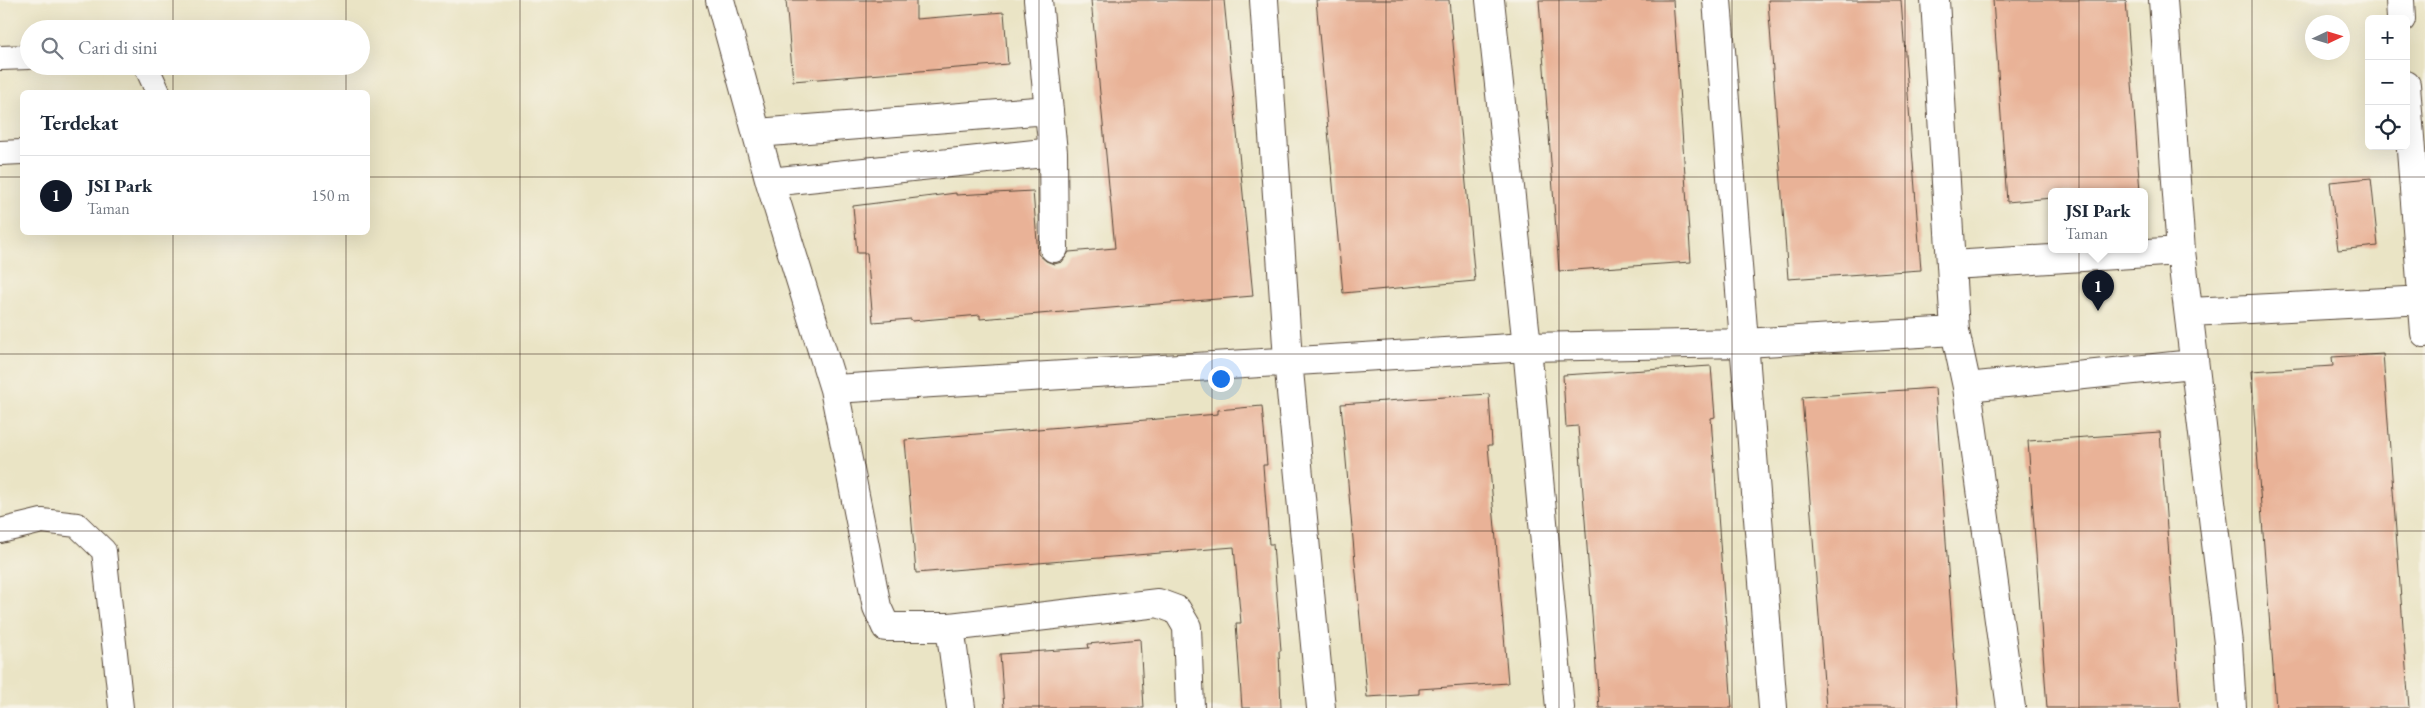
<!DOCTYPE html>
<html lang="id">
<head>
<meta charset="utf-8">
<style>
  :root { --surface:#fff; --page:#f6f6f7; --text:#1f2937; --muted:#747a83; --line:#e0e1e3; --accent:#111827 }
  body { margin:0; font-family:"EB Garamond",serif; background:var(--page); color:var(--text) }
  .controls { position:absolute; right:15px; top:15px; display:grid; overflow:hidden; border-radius:8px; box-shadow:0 5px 20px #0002 }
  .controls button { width:45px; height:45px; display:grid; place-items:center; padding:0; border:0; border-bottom:1px solid var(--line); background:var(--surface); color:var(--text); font:25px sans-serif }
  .compass { position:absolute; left:2305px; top:15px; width:45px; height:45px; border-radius:50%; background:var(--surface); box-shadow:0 5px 20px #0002; rotate:86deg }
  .you { position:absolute; left:1220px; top:378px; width:18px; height:18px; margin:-12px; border:4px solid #fff; border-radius:50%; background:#1a73e8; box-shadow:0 0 0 8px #1a73e833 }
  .badge { display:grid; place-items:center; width:32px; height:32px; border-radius:50%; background:var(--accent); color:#fff; font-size:16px; font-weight:700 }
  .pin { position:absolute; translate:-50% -41px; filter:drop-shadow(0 1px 2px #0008) }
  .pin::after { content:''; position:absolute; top:26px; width:18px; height:15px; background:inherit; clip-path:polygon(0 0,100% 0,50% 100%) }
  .popup { position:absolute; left:2048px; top:188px; width:100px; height:65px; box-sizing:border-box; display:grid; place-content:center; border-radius:8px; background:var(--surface); filter:drop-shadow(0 1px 4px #0005); font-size:16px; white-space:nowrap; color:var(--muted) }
  .popup b { font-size:19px; color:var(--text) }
  .popup::after { content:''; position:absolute; left:50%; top:100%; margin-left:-10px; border:10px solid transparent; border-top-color:var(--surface) }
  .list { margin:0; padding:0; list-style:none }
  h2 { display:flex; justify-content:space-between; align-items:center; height:65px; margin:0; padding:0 20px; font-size:21px }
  h2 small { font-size:16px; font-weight:400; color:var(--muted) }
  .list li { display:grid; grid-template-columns:32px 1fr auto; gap:15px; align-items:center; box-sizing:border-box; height:80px; padding:0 20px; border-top:1px solid var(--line) }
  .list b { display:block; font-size:19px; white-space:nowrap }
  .list p { margin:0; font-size:16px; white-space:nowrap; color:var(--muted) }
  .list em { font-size:16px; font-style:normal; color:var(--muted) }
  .icon { flex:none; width:28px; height:28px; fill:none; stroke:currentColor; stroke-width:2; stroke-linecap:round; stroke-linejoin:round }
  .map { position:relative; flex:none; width:2425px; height:708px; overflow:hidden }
  .search { position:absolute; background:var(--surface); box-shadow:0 5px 20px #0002; left:20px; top:20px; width:350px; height:55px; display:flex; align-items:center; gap:12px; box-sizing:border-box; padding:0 18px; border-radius:28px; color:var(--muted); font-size:19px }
  .panel { position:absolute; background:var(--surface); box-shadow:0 5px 20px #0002; left:20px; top:90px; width:350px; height:145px; border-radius:8px }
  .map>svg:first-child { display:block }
</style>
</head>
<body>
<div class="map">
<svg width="2425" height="708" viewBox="0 0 2425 708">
  <rect width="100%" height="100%" fill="#f7f3e8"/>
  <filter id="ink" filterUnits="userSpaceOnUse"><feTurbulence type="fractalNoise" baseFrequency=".02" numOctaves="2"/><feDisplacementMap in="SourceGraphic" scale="10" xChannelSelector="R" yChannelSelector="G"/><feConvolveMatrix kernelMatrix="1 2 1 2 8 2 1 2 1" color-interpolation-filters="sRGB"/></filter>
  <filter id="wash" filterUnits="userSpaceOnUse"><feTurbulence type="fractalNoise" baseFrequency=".0096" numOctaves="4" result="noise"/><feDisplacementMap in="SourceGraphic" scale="20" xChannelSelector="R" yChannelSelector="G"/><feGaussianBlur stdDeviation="1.12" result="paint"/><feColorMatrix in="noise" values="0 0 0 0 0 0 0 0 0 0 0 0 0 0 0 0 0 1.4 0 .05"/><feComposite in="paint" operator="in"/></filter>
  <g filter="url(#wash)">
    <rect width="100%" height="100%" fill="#eae4c5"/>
    <g id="blocks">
      <path fill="#e9b297" d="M786 0H916V19L1004 12 1008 64 793 81Z
        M1091 0H1224L1253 296 980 319V315L912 321 911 319 873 322 867 253H857L853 206 956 193V195L1033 191 1038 254 1046 261 1054 264 1062 262 1069 252 1115 248Z
        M1316 0H1449L1475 281 1343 293Z
        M1539 0H1673L1691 262 1559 271Z
        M1768 0H1901L1921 270 1788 279Z
        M1993 0H2126L2140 192H2052V198L2007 202Z
        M2371 178 2378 246 2338 250 2330 182Z
        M2383 354 2409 708H2276L2251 371 2333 366 2332 357Z
        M1711 366 1715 417 1711 418 1732 708H1599L1578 426 1566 427 1563 375Z
        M1935 388 1958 708H1826L1802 397Z
        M1489 394 1492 445H1488L1508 683 1419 689V694L1367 697 1341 404Z
        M1262 406 1267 465H1263L1269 544H1273L1281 651H1279L1281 708H1242L1236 623H1241L1234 547 916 573 905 440 1218 414V410Z
        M2160 432 2180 708H2047L2028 441Z
        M1140 639 1144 708H1004L1000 654 1089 648 1088 644Z"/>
    </g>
  </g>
  <g filter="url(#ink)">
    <use href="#blocks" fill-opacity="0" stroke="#554637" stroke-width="1"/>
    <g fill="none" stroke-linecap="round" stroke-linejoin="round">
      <g stroke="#554637" stroke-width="26">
        <path id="lane" d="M0 58 29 57
          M146 66 158 92
          M0 153 22 152
          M0 531 42 521 77 525 104 551 121 708"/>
      </g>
      <g stroke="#554637" stroke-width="30">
        <path id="street" d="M720 0 770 182 834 389 877 607 886 627H950L1158 603 1177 610 1187 627 1190 708
          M1038 0 1053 152 1054 248
          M1264 0 1288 360 1321 708
          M1490 0 1527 347 1560 708
          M1717 0 1773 708
          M1935 0 1955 331 1967 387 2011 708
          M2163 0 2181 251 2228 643 2232 708
          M2400 0 2401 19
          M2406 85 2425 333
          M757 133 1049 110
          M770 182 1053 152
          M1952 265 2181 251
          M2190 312 2425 300
          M1967 387 2193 364
          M834 389 1527 347 1744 343 1955 331
          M950 627 961 708"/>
      </g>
      <use href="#lane" stroke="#fff" stroke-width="24"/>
      <use href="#street" stroke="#fff" stroke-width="28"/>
    </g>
  </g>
  <path fill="none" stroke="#3b2a1e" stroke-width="1" stroke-opacity="0.55" d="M173 0V29M346 0V29M520 0V708M693 0V708M866 0V708M1039 0V708M1212 0V708M1386 0V708M1559 0V708M1732 0V708M1905 0V708M2079 0V708M2252 0V708M173 66V92M346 66V92M0 177H22M368 177H2425M173 232V708M346 232V708M0 354H2425M0 531H2425"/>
</svg>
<div class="controls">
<button>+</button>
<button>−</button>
<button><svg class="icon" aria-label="locate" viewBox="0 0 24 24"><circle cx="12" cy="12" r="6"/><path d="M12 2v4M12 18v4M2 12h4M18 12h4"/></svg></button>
</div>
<svg class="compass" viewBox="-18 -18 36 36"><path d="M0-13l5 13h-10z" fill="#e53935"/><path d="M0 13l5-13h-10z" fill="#747a83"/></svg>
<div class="you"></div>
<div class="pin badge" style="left:2098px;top:311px">1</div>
<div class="popup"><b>JSI Park</b>Taman</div>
<div class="search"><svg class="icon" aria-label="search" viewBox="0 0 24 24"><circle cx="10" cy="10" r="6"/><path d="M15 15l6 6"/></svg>Cari di sini</div>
<section class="panel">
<h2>Terdekat<small></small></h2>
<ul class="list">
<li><span class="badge">1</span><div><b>JSI Park</b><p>Taman</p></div><em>150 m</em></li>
</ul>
</section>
</div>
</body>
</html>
